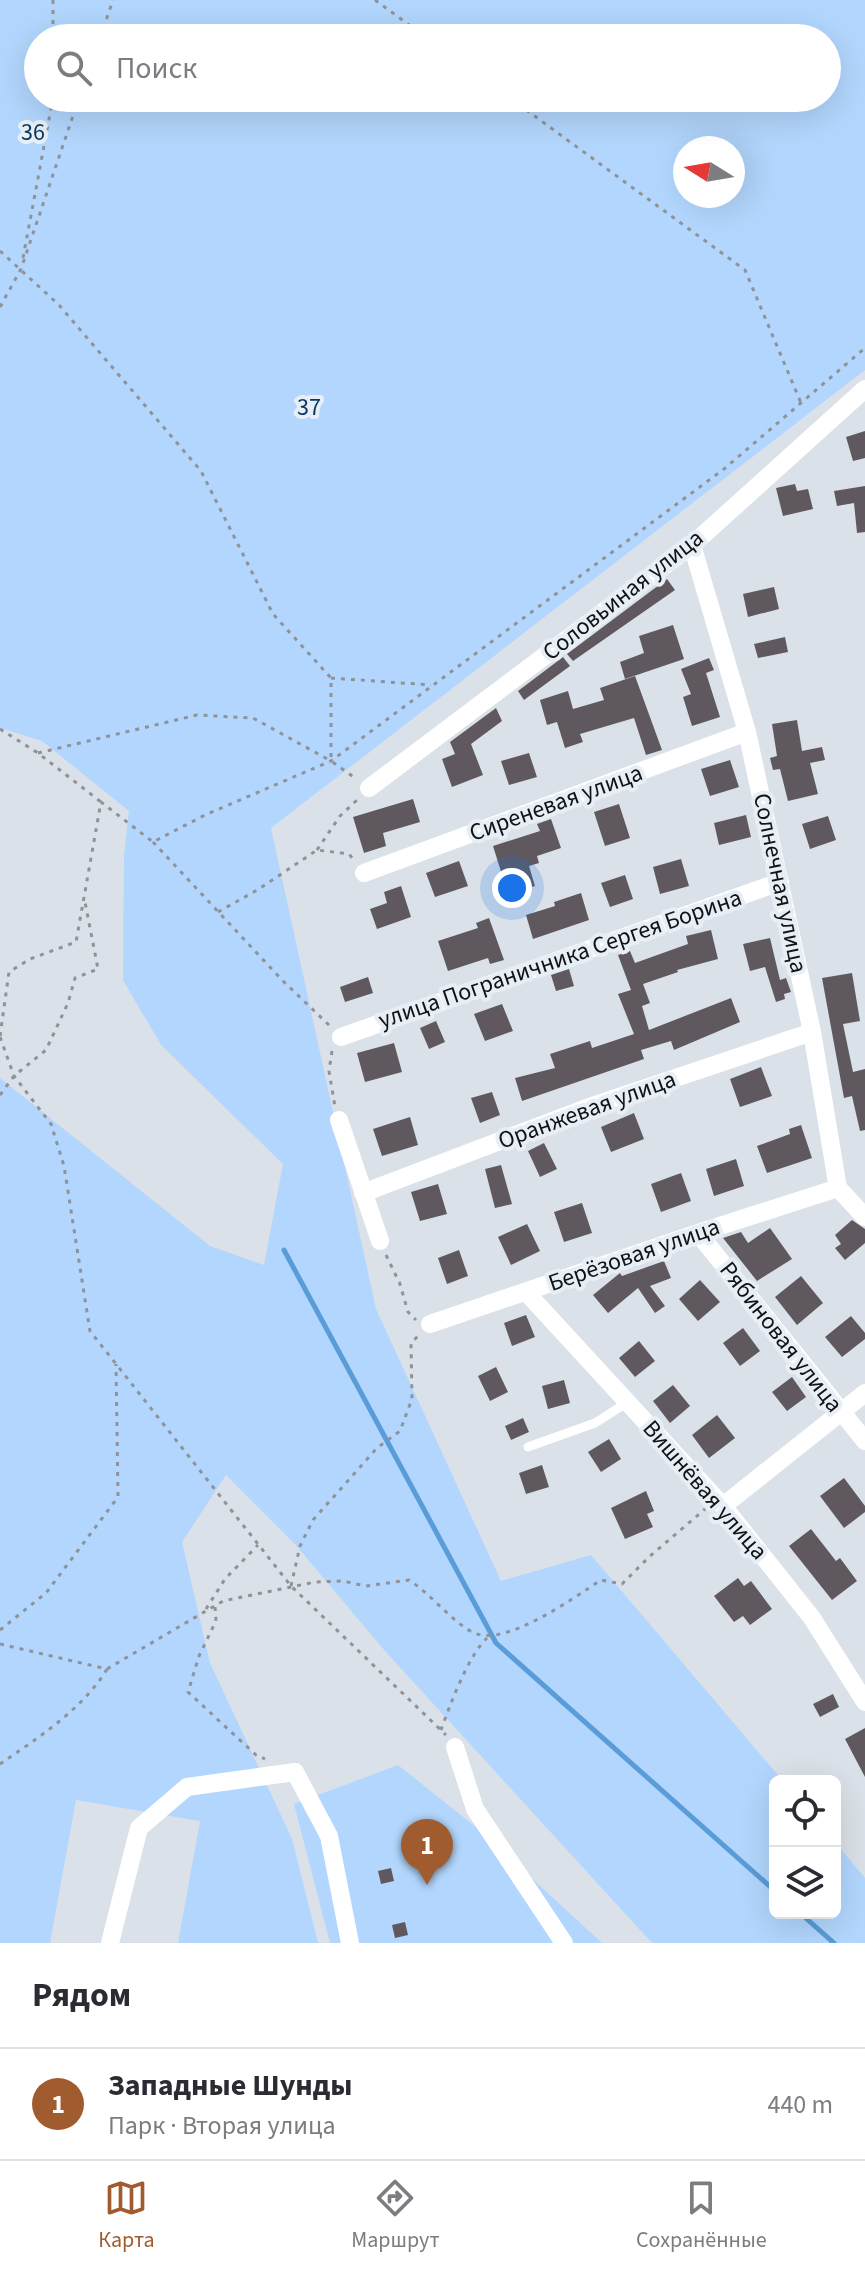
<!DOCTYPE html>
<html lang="ru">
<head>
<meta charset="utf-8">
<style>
  :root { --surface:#fff; --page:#f2f2f3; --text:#2b2b33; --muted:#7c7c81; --line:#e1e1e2; --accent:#a05b2e }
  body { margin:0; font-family:"Source Sans 3",sans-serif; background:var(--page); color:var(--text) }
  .controls { position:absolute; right:24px; bottom:24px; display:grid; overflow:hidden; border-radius:12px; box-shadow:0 8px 32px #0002 }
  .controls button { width:72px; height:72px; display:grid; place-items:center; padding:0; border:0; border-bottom:2px solid var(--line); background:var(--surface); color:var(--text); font:40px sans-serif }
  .compass { position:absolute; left:673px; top:136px; width:72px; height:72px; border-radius:50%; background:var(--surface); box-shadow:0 8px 32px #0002; rotate:281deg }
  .you { position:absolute; left:512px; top:888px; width:28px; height:28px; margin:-20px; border:6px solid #fff; border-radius:50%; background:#1a73e8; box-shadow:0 0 0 12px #1a73e833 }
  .badge { display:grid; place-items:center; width:52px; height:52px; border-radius:50%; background:var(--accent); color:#fff; font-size:26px; font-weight:700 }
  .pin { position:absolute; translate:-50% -66px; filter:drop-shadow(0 2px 4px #0008) }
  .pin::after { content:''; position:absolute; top:42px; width:28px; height:24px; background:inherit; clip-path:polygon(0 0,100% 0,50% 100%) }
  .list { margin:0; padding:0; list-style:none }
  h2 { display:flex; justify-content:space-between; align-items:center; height:104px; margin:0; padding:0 32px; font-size:34px }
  h2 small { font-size:26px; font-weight:400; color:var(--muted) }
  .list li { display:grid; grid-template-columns:52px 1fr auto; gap:24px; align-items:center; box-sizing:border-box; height:112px; padding:0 32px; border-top:2px solid var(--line) }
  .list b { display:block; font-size:30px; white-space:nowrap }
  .list p { margin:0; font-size:26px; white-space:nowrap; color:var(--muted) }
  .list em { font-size:26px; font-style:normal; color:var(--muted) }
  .icon { flex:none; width:44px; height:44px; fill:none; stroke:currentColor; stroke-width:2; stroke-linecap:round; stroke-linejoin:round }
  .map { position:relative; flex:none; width:865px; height:1943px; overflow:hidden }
  .search { position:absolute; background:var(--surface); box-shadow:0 8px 32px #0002; left:24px; right:24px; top:24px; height:88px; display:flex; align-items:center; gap:20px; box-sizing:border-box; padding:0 28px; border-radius:44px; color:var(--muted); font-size:30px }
  .sheet { height:216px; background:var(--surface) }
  nav { display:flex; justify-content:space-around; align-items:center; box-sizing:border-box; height:112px; border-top:2px solid var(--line); background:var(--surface); font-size:22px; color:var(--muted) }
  nav a { display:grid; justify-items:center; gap:4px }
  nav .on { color:var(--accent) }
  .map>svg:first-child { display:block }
</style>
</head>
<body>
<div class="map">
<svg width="865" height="1943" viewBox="0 0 865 1943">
  <rect width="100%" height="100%" fill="#dbe1e8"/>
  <path fill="#b2d6fd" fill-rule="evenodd" d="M0 0H865V370L271 828 376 1309 501 1581 591 1555 783 1781H775V1913H835V1842L865 1878V1943H652L385 1651 294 1543 226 1475 182 1542 210 1663 292 1839 318 1943H178L200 1821 76 1800 50 1943H0V1078L210 1246 264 1265 283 1164 161 1045 123 980 124 856 129 811 42 741 0 728ZM38 38H827V98H38ZM685 148H733V196H685Z
    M398 1765 477 1828 602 1943H330L294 1804Z"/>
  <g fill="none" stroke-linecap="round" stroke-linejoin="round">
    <path stroke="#599cd7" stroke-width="5" d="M284 1250 496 1643 775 1891
      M800 1913 834 1943"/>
  </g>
  <path fill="#5f595f" d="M865 431V458L853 461 846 437Z
    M795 484 797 491 808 489 813 509 783 516 776 488Z
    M865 486V532L857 533 854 503 837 506 834 491Z
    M667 579 675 590 573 661 567 654Z
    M774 587 779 609 748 617 743 594Z
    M673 625 684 659 625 679 620 662 644 653 639 636Z
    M785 637 788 652 758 658 754 644Z
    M563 657 570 666 524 700 518 691Z
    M709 658 714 670 706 673 720 717 692 726 683 697 691 694 681 669Z
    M635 676 662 750 646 755 634 718 580 734 583 742 565 748 557 722 547 725 540 700 568 691 573 709 604 700 600 688Z
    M496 708 502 721 471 744 483 775 452 787 442 759 455 754 450 742Z
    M797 720 802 751 822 747 825 760 810 763 818 794 788 801 780 769 773 770 770 758 777 756 772 724Z
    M529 753 537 777 509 785 501 761Z
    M730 760 739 787 710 796 701 769Z
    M413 799 420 822 383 833 386 846 364 853 353 817Z
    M619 804 630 838 605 846 594 812Z
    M746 815 751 837 719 845 714 823Z
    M828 816 836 840 810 849 802 824Z
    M551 819 561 848 537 856 539 863 529 866 535 886 508 894 493 846 540 831 537 824Z
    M681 859 689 886 660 894 653 867Z
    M459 861 468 886 435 897 426 873Z
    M625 875 633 899 610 907 601 883Z
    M401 886 411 917 377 929 370 909 387 903 384 892Z
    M581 893 589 920 533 939 526 915 555 906 554 902Z
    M489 918 504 960 490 964 488 958 448 971 438 941 478 928 476 923Z
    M711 930 718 959 677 970 678 972 643 984 650 1003 642 1006 649 1030 731 998 740 1022 674 1050 671 1041 641 1050 644 1059 522 1101 515 1078 555 1068 550 1054 590 1041 592 1048 634 1034 618 994 631 990 618 955 630 951 635 963 688 944 686 936Z
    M770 938 780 980 786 978 791 992 784 994 785 999 776 1002 765 967 750 971 743 944Z
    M569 969 574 986 556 991 551 975Z
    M852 973 860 1021 843 1024 853 1072 865 1069V1130L860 1131 852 1096 844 1098 822 978Z
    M368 977 373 993 345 1002 340 987Z
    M502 1004 513 1031 485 1041 474 1014Z
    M436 1021 445 1042 429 1049 420 1028Z
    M394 1043 402 1072 365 1082 357 1053Z
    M761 1067 772 1096 740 1107 730 1079Z
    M492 1092 500 1115 480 1123 471 1098Z
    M634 1113 644 1139 611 1152 601 1127Z
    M410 1117 418 1145 382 1156 373 1129Z
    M801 1125 812 1158 767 1173 757 1146 790 1134 789 1129Z
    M544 1143 557 1169 540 1177 528 1151Z
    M736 1159 744 1186 714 1196 706 1169Z
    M501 1165 512 1204 495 1208 485 1169Z
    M681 1173 691 1201 661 1212 651 1184Z
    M438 1184 447 1214 420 1221 411 1192Z
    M582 1203 592 1233 564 1242 554 1212Z
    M852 1220 865 1229V1243L845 1260 835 1248 841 1244 835 1235Z
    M527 1224 540 1251 511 1265 498 1237Z
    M770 1228 792 1259 757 1281 723 1238 741 1232 748 1243Z
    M459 1250 468 1276 447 1284 438 1258Z
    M664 1261 671 1278 650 1286 665 1306 655 1313 638 1288 608 1313 593 1295 620 1273 622 1276Z
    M801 1276 823 1303 797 1325 775 1297Z
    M700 1280 720 1302 698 1321 679 1299Z
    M526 1315 535 1337 512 1346 504 1323Z
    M851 1316 865 1333V1339L842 1357 825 1337Z
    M743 1328 760 1351 740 1366 723 1343Z
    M639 1341 655 1361 635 1377 619 1358Z
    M496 1367 508 1392 490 1401 478 1376Z
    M792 1377 806 1397 787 1411 772 1392Z
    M564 1380 570 1403 548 1409 542 1386Z
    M673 1385 690 1406 670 1423 653 1401Z
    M717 1415 735 1438 709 1458 692 1435Z
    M523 1418 529 1432 511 1440 505 1426Z
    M609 1439 621 1459 601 1472 588 1452Z
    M542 1465 549 1487 526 1494 519 1473Z
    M844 1478 865 1506V1512L844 1528 820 1496Z
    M646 1491 654 1511 647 1514 653 1527 625 1539 611 1508Z
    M811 1529 836 1561 840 1558 857 1581 832 1600 789 1546Z
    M738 1578 744 1586 751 1581 772 1609 750 1625 743 1616 734 1622 714 1596Z
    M833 1694 839 1707 820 1717 813 1704Z
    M865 1728V1777L845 1739Z
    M391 1868 394 1881 381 1884 378 1871Z
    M405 1922 408 1935 395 1938 392 1925Z"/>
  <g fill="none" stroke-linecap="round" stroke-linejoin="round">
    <path stroke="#8f9398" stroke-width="3" stroke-dasharray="4 6" stroke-linecap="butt" d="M53 0V38
      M375 0 427 38
      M100 38 113 0
      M510 98 745 270 801 403
      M0 251 59 305 201 471 273 614 331 678V761L355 778
      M23 258 53 98
      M0 307 21 269 79 98
      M331 678 431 685
      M0 729 38 753 101 802
      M38 753 197 715 253 718 331 761
      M153 842 283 981 330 1026
      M317 850 340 816 357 800
      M218 912 259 889 317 850 349 854 353 859
      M0 1036 9 972 30 959 76 942 101 802 153 842 205 815 331 761 724 469 865 348
      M0 1037 14 1076 51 1124 64 1166 90 1331 291 1586 446 1735
      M332 1051 329 1071 335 1107
      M0 1095 14 1076 46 1050 68 1003 75 978 98 969 84 897
      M386 1255 400 1284 408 1312 416 1320
      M291 1586 300 1546 313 1520 377 1448 400 1431 412 1399 411 1343 418 1336
      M215 1607 216 1621 199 1656 188 1692 256 1755 265 1759
      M206 1609 225 1579 258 1545
      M0 1630 46 1593 118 1497 116 1364
      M0 1644 107 1669 223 1601 315 1582 343 1581 366 1586 409 1580C432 1595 449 1619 472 1632 504 1649 573 1598 601 1580L622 1584 649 1557 705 1509
      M441 1730C450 1705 468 1656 487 1638
      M0 1764C38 1738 83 1709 107 1669"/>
    <path stroke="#fff" stroke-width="9" d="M528 1447 595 1423 628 1402"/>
    <path stroke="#fff" stroke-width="18" d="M692 545 747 732 812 1032 838 1188 865 1217
      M369 788 692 545 865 389
      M364 873 747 732
      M341 1037 780 882
      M339 1120 380 1241
      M363 1193 595 1105 812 1032
      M698 1233 865 1441
      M526 1292 723 1506 812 1618 865 1702
      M430 1324 698 1233 838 1188
      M723 1506 865 1393
      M455 1747 475 1809 564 1943
      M110 1943 139 1828 187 1787 295 1772 329 1836 350 1943"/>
  </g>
  <g text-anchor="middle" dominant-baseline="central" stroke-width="8" stroke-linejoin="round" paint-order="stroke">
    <g font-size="24" fill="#08365e" stroke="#e8eef5">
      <text x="33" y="132">36</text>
      <text x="309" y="407">37</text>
    </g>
    <g font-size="24" fill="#101214" stroke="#e8eef5">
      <text transform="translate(623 595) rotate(-38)">Соловьиная улица</text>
      <text transform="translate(556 803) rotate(-20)">Сиреневая улица</text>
      <text transform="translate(780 883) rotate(78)">Солнечная улица</text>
      <text transform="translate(560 959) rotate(-19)">улица Пограничника Сергея Борина</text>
      <text transform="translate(587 1110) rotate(-20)">Оранжевая улица</text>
      <text transform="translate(634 1255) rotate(-19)">Берёзовая улица</text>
      <text transform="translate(781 1337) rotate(52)">Рябиновая улица</text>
      <text transform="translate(705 1490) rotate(49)">Вишнёвая улица</text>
    </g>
  </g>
</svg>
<div class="controls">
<button><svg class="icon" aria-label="locate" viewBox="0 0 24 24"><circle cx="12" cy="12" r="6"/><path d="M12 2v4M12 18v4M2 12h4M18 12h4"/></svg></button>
<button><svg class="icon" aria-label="layers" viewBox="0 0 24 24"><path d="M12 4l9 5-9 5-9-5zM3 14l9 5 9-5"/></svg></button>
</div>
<svg class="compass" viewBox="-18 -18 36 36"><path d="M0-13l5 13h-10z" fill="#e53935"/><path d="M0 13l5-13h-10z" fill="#7c7c81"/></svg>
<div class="you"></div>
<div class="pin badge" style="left:427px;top:1885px">1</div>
<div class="search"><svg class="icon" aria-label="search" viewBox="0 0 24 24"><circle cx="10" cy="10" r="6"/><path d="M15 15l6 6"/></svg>Поиск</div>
</div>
<section class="sheet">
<h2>Рядом<small></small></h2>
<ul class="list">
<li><span class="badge">1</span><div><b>Западные Шунды</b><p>Парк · Вторая улица</p></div><em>440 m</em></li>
</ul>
</section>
<nav>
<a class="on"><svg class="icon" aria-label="map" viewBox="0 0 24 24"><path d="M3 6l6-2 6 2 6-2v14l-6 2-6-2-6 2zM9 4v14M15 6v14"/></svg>Карта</a>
<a><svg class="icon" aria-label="directions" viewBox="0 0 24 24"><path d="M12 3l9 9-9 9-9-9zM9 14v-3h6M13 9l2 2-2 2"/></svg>Маршрут</a>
<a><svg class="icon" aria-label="saved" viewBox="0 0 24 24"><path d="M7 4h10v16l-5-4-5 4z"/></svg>Сохранённые</a>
</nav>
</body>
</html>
